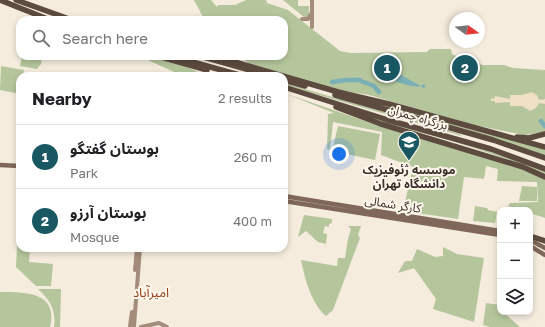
<!DOCTYPE html>
<html lang="en">
<head>
<meta charset="utf-8">
<style>
  :root { --surface:#fff; --page:#f2f2f2; --text:#202124; --muted:#757577; --line:#e0e0e0; --accent:#195862 }
  body { margin:0; font-family:"Golos Text","Noto Sans Arabic",sans-serif; background:var(--page); color:var(--text) }
  .controls { position:absolute; right:12px; bottom:12px; display:grid; overflow:hidden; border-radius:8px; box-shadow:0 2px 6px #0003 }
  .controls button { width:36px; height:36px; display:grid; place-items:center; padding:0; border:0; border-bottom:1px solid var(--line); background:var(--surface); color:var(--text); font:20px sans-serif }
  .compass { position:absolute; left:449px; top:12px; width:36px; height:36px; border-radius:50%; background:var(--surface); box-shadow:0 2px 6px #0003; rotate:105deg }
  .you { position:absolute; left:339px; top:154px; width:14px; height:14px; margin:-10px; border:3px solid #fff; border-radius:50%; background:#1a73e8; box-shadow:0 0 0 6px #1a73e833 }
  .badge { display:grid; place-items:center; width:26px; height:26px; border-radius:50%; background:var(--accent); color:#fff; font-size:13px; font-weight:700 }
  .pin { position:absolute; translate:-50% -50%; border:2px solid #fff; box-shadow:0 1px 4px #0006 }
  .list { margin:0; padding:0; list-style:none }
  h2 { display:flex; justify-content:space-between; align-items:center; height:52px; margin:0; padding:0 16px; font-size:17px }
  h2 small { font-size:13px; font-weight:400; color:var(--muted) }
  .list li { display:grid; grid-template-columns:26px 1fr auto; gap:12px; align-items:center; box-sizing:border-box; height:64px; padding:0 16px; border-top:1px solid var(--line) }
  .list b { display:block; font-size:15px; white-space:nowrap }
  .list p { margin:0; font-size:13px; white-space:nowrap; color:var(--muted) }
  .list em { font-size:13px; font-style:normal; color:var(--muted) }
  .icon { flex:none; width:22px; height:22px; fill:none; stroke:currentColor; stroke-width:2; stroke-linecap:round; stroke-linejoin:round }
  .map { position:relative; flex:none; width:545px; height:327px; overflow:hidden }
  .search { position:absolute; background:var(--surface); box-shadow:0 2px 6px #0003; left:16px; top:16px; width:272px; height:44px; display:flex; align-items:center; gap:10px; box-sizing:border-box; padding:0 14px; border-radius:12px; color:var(--muted); font-size:15px }
  .panel { position:absolute; background:var(--surface); box-shadow:0 2px 6px #0003; left:16px; top:72px; width:272px; height:180px; border-radius:12px }
  .map>svg:first-child { display:block }
</style>
</head>
<body>
<div class="map">
<svg width="545" height="327" viewBox="0 0 545 327">
  <rect width="100%" height="100%" fill="#f5ecde"/>
  <path fill="#b5c69c" d="M194 0H211L217 7 218 5H235L246 0H266L267 3 288 10 340 51 350 53 427 52 430 49H451L452 54 456 56 483 65H504L513 68 545 70V132L524 135 474 125 369 95 333 89 250 64 239 56H284V20H202L203 17Z
    M283 0H298V6H309V17L305 18Z
    M22 56H42L41 64 37 69 20 66Z
    M149 56 181 64 198 72V76H183L141 57Z
    M1 66 24 70 23 76H20V94L0 90Z
    M284 83 460 134 462 136 284 85Z
    M284 93 371 123 536 174 545 180V218L530 213V210H519L508 206 510 203 538 202 537 182 497 181 498 169 486 166 484 179 464 177 458 219 403 211 413 167 381 155 382 132 333 122 330 150 327 149 328 114 334 113Z
    M351 96 545 149V156L351 97Z
    M352 110 492 151 545 171V176C485 146 416 133 352 113Z
    M338 126 380 134 375 160 332 151Z
    M522 186 537 187V201H519Z
    M475 206 487 208 488 210 497 212 495 223 473 221Z
    M304 215 332 219V223L329 224V227L325 226 323 233 327 234 326 244 318 242 306 231 298 237Z
    M18 225H20V248H30L29 262 53 264 51 286H36L16 267Z
    M348 226H361L358 235 360 238 333 310 326 316C311 303 305 279 301 260L337 266 338 258H345L348 239 351 229Z
    M443 247 457 254 484 258 474 322 433 309 436 299 414 268 398 273 405 261H412L417 249 435 257 443 256Z
    M38 289H61L60 327H54C56 310 51 301 38 289Z
    M0 292C23 292 59 291 50 327H0Z
    M486 303 500 305V312H506L505 314 520 327H490L483 325Z"/>
  <path fill="#efdfc4" d="M532 92 537 95 539 100 545 99V104L539 103 536 108 530 111 522 106H510V102L495 103V101H491V98L494 99 495 96 510 99V95H522Z"/>
  <path fill="#7aafb6" d="M377 67H381L380 71 389 74 390 69 392 70V73L394 78 399 74 421 86 424 84 426 87 423 88 421 86C412 89 395 80 384 78 379 77 376 78 373 75Z"/>
  <g fill="none" stroke-linecap="round" stroke-linejoin="round">
    <path stroke="#7aafb6" stroke-width="4.5" d="M361 81 374 86 379 92
      M332 82 346 80H360
      M541 121 545 126"/>
    <path stroke="#a38c79" stroke-width="4" d="M312 0V27
      M302 19H308L311 14
      M135 270 137 248
      M130 326 132 312
      M134 326 140 248
      M141 327 159 323 167 327"/>
    <path stroke="#7f6859" stroke-width="4.5" d="M0 165 20 166
      M284 196 500 231
      M284 201 500 235
      M530 240 545 248
      M530 246 545 255"/>
    <path stroke="#5d4b3f" stroke-width="5.5" d="M0 0 50 20
      M16 0 72 20
      M158 56 207 70
      M171 56 243 76
      M200 56 271 76
      M214 56 338 92 389 104 545 147
      M284 80 305 86
      M284 87 388 120 491 149 545 169
      M335 95 493 140 545 158
      M336 107 381 124 523 167 545 177
      M517 137 529 138 545 134
      M530 236 545 241"/>
  </g>
  <defs>
    <g id="university-pin" transform="scale(1.15)"><path d="M0 17L-7.5 6A9.5 9.5 0 1 1 7.5 6Z" fill="#195862" stroke="#fcf6ec"/><path d="M0-5L7-2L0 1L-7-2ZM-4 1L0 2.5L4 1V4Q0 6-4 4Z" fill="#fff"/></g>
  </defs>
  <g fill-rule="evenodd">
    <use href="#university-pin" x="409" y="142"/>
  </g>
  <g text-anchor="middle" dominant-baseline="central" stroke-width="4" stroke-linejoin="round" paint-order="stroke">
    <g font-size="12" fill="#3b3029" stroke="#fcf6ec">
      <text transform="translate(418 117) rotate(16)">بزرگراه چمران</text>
      <text transform="translate(393 204) rotate(9)">کارگر شمالی</text>
    </g>
    <g font-size="12" font-weight="bold" fill="#3b3029" stroke="#fcf6ec">
      <text x="409" y="169">موسسه ژئوفیزیک<tspan x="409" dy="14">دانشگاه تهران</tspan></text>
    </g>
    <g font-size="13" fill="#943f19" stroke="#fcf6ec">
      <text x="151" y="292">امیرآباد</text>
    </g>
  </g>
</svg>
<div class="controls">
<button>+</button>
<button>−</button>
<button><svg class="icon" aria-label="layers" viewBox="0 0 24 24"><path d="M12 4l9 5-9 5-9-5zM3 14l9 5 9-5"/></svg></button>
</div>
<svg class="compass" viewBox="-18 -18 36 36"><path d="M0-13l5 13h-10z" fill="#e53935"/><path d="M0 13l5-13h-10z" fill="#757577"/></svg>
<div class="you"></div>
<div class="pin badge" style="left:387px;top:68px">1</div>
<div class="pin badge" style="left:465px;top:68px">2</div>
<div class="search"><svg class="icon" aria-label="search" viewBox="0 0 24 24"><circle cx="10" cy="10" r="6"/><path d="M15 15l6 6"/></svg>Search here</div>
<section class="panel">
<h2>Nearby<small>2 results</small></h2>
<ul class="list">
<li><span class="badge">1</span><div><b>بوستان گفتگو</b><p>Park</p></div><em>260 m</em></li>
<li><span class="badge">2</span><div><b>بوستان آرزو</b><p>Mosque</p></div><em>400 m</em></li>
</ul>
</section>
</div>
</body>
</html>
